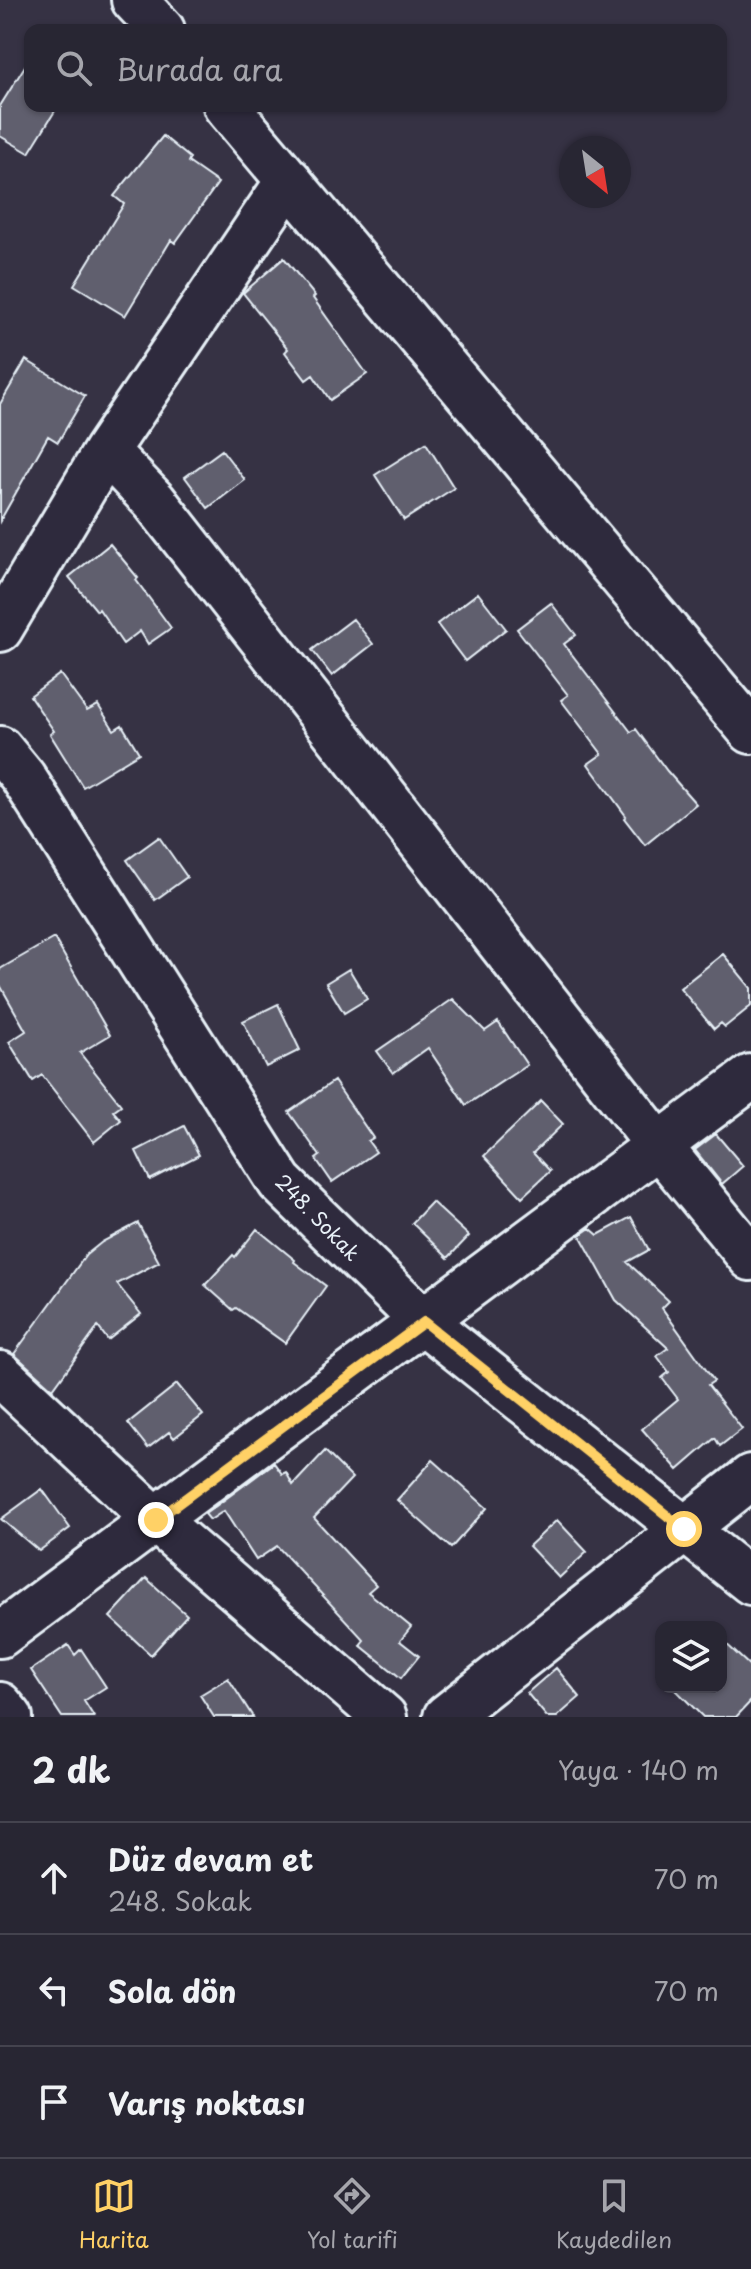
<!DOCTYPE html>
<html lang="tr">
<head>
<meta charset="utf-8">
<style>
  :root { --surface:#282633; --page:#302e3b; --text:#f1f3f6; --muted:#a5a5ac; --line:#44434e; --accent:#ffd166 }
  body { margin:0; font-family:"Playpen Sans",sans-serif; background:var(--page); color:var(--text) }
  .controls { position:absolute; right:24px; bottom:24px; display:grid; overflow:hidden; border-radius:16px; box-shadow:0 2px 6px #0004 }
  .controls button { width:72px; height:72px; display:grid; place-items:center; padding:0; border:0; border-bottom:2px solid var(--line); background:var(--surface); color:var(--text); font:40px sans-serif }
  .compass { position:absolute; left:559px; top:136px; width:72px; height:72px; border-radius:50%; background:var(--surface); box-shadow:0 2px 6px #0004; rotate:150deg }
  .stop { position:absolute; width:24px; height:24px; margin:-18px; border:6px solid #ffd166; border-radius:50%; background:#fff }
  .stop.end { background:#ffd166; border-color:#fff; box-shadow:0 2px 8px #0008 }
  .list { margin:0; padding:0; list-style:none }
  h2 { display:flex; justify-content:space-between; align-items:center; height:104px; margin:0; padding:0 32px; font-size:34px }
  h2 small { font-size:26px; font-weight:400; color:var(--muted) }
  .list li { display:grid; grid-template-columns:52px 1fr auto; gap:24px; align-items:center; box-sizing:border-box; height:112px; padding:0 32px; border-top:2px solid var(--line) }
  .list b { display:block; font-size:30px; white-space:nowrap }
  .list p { margin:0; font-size:26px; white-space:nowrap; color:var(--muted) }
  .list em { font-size:26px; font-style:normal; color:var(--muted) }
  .icon { flex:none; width:44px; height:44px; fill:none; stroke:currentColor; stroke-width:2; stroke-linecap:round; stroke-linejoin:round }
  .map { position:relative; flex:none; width:751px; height:1717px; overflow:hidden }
  .search { position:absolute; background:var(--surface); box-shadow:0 2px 6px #0004; left:24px; right:24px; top:24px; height:88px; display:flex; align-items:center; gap:20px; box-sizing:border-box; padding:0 28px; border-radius:16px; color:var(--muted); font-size:30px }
  .sheet { height:440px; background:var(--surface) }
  nav { display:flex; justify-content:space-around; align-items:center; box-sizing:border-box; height:112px; border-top:2px solid var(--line); background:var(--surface); font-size:22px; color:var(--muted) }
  nav a { display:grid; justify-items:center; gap:4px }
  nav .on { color:var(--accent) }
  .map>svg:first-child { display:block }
</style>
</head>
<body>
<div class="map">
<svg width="751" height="1717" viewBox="0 0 751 1717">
  <rect width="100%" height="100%" fill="#363244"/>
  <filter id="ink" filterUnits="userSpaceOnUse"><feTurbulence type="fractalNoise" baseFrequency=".0125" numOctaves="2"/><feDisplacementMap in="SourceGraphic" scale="16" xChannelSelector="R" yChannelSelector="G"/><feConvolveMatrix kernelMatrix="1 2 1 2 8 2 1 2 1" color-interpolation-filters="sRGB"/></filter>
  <g filter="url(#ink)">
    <path fill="#605e6e" stroke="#e8f1f8" stroke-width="2" d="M30 58V106H58L29 153 0 136V106Z
      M163 136 190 158 188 162 218 183 175 243 171 240 125 316 74 285 124 204 114 196Z
      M284 258 315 296 313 298 367 374 330 400 313 375 306 380 285 352 288 349 243 293Z
      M26 360 85 396 58 442 48 436 0 521V404Z
      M426 443 454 488 404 520 375 475Z
      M222 450 245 480 208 508 185 477Z
      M110 544 138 578 136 580 171 628 148 644 140 631 123 644 99 609 97 611 69 577Z
      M478 593 506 629 465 661 437 624Z
      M551 603 576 635 564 644 631 732 636 729 667 771 696 804 645 845 624 818 626 816 588 764 602 754 561 700 568 695 517 629Z
      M353 619 373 644 332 676 312 650Z
      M60 674 87 711 98 705 114 730 122 725 139 753 83 787 50 734 54 731 30 696Z
      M159 837 187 877 155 900 127 860Z
      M54 938 110 1035 80 1053 121 1105 113 1111 121 1120 94 1142 42 1075 33 1081 9 1042 26 1031 0 985V969Z
      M723 954 751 988V1006L725 1027 721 1023 714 1029 680 988Z
      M349 969 367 999 344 1013 326 983Z
      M453 999 485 1031 498 1022 527 1065 466 1105 428 1048 393 1073 377 1051Z
      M278 1004 300 1050 266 1067 243 1021Z
      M334 1081 373 1138 368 1141 376 1152 332 1182 316 1159 320 1156 289 1112Z
      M541 1101 563 1124 533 1153 550 1171 522 1197 484 1156Z
      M184 1126 199 1155 150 1180 136 1151Z
      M716 1134 743 1166 722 1184 695 1150Z
      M432 1202 469 1236 448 1258 412 1223Z
      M631 1217 649 1250 627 1262 669 1301 662 1308 714 1381 708 1385 742 1429 720 1446 715 1438 678 1470 642 1429 678 1399 662 1378 669 1372 657 1356 668 1348 616 1300 580 1235 590 1228 598 1235Z
      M138 1223 159 1262 117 1284 141 1314 108 1340 98 1327 53 1389 14 1354 86 1255 102 1242Z
      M257 1229 295 1260 294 1262 326 1286 285 1343 236 1308 233 1310 205 1285 233 1255 235 1257Z
      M177 1384 203 1415 174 1438 169 1432 148 1448 128 1423Z
      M325 1451 352 1478 314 1518 376 1585 368 1592 411 1627 400 1641 419 1656 401 1678 360 1645 364 1640 277 1546 256 1560 224 1511 210 1520 205 1514 274 1463 282 1474 286 1472 293 1485Z
      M433 1460 487 1508 451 1548 397 1500Z
      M42 1489 70 1528 39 1551 1 1519Z
      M557 1520 587 1552 559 1578 529 1546Z
      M146 1578 187 1615 151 1655 110 1617Z
      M721 1639 751 1667V1701L736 1717H703L673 1687H721Z
      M68 1645 75 1655 81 1649 106 1687 84 1701 94 1717H62L31 1670Z
      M556 1668 580 1697 557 1717H547L527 1693Z
      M228 1678 253 1717H214L200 1695Z"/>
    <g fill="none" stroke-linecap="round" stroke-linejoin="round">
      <g stroke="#e8f1f8" stroke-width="50">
        <path id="minor" d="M134 0 162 30
          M226 106 751 731
          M289 180 106 451 154 501 659 1146 751 1258
          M0 629 106 451
          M0 749 23 777 280 1182 424 1322 751 1582
          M0 1374 156 1520 384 1717
          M0 1635 751 1077
          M0 1705 10 1717
          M446 1717 751 1477"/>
      </g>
      <use href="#minor" stroke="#2f2a3d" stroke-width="44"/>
    </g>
  </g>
  <g fill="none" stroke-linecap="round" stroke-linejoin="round" filter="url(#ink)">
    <path stroke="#ffd166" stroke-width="10" d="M156 1520 424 1322 684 1529"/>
  </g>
  <g text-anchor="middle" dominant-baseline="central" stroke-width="6" stroke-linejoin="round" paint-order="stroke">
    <g font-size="20" fill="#e8f1f8" stroke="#2f2a3d">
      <text transform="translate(318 1217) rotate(46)">248. Sokak</text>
    </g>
  </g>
</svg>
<div class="controls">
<button><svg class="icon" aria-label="layers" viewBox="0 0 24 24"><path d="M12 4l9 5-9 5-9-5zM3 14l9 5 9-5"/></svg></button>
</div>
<svg class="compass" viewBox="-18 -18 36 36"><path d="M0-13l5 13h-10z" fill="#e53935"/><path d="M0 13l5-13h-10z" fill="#a5a5ac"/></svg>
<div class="stop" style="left:684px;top:1529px"></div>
<div class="stop end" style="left:156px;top:1520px"></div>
<div class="search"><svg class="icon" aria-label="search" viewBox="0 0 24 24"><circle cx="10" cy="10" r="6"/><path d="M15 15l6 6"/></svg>Burada ara</div>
</div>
<section class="sheet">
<h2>2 dk<small>Yaya · 140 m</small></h2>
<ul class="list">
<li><svg class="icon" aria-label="ahead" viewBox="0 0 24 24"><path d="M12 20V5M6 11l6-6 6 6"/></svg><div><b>Düz devam et</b><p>248. Sokak</p></div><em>70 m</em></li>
<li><svg class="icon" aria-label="left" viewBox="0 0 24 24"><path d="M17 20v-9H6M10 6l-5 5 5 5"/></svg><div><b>Sola dön</b></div><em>70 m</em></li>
<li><svg class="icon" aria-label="arrive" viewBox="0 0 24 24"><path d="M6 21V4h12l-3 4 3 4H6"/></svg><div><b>Varış noktası</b></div></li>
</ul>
</section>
<nav>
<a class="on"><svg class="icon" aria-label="map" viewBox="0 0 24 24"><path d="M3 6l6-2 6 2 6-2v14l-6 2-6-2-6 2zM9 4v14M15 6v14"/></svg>Harita</a>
<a><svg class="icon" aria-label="directions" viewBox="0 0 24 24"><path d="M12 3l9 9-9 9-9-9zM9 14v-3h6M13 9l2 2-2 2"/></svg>Yol tarifi</a>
<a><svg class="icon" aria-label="saved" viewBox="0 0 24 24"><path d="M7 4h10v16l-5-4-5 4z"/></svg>Kaydedilen</a>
</nav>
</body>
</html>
